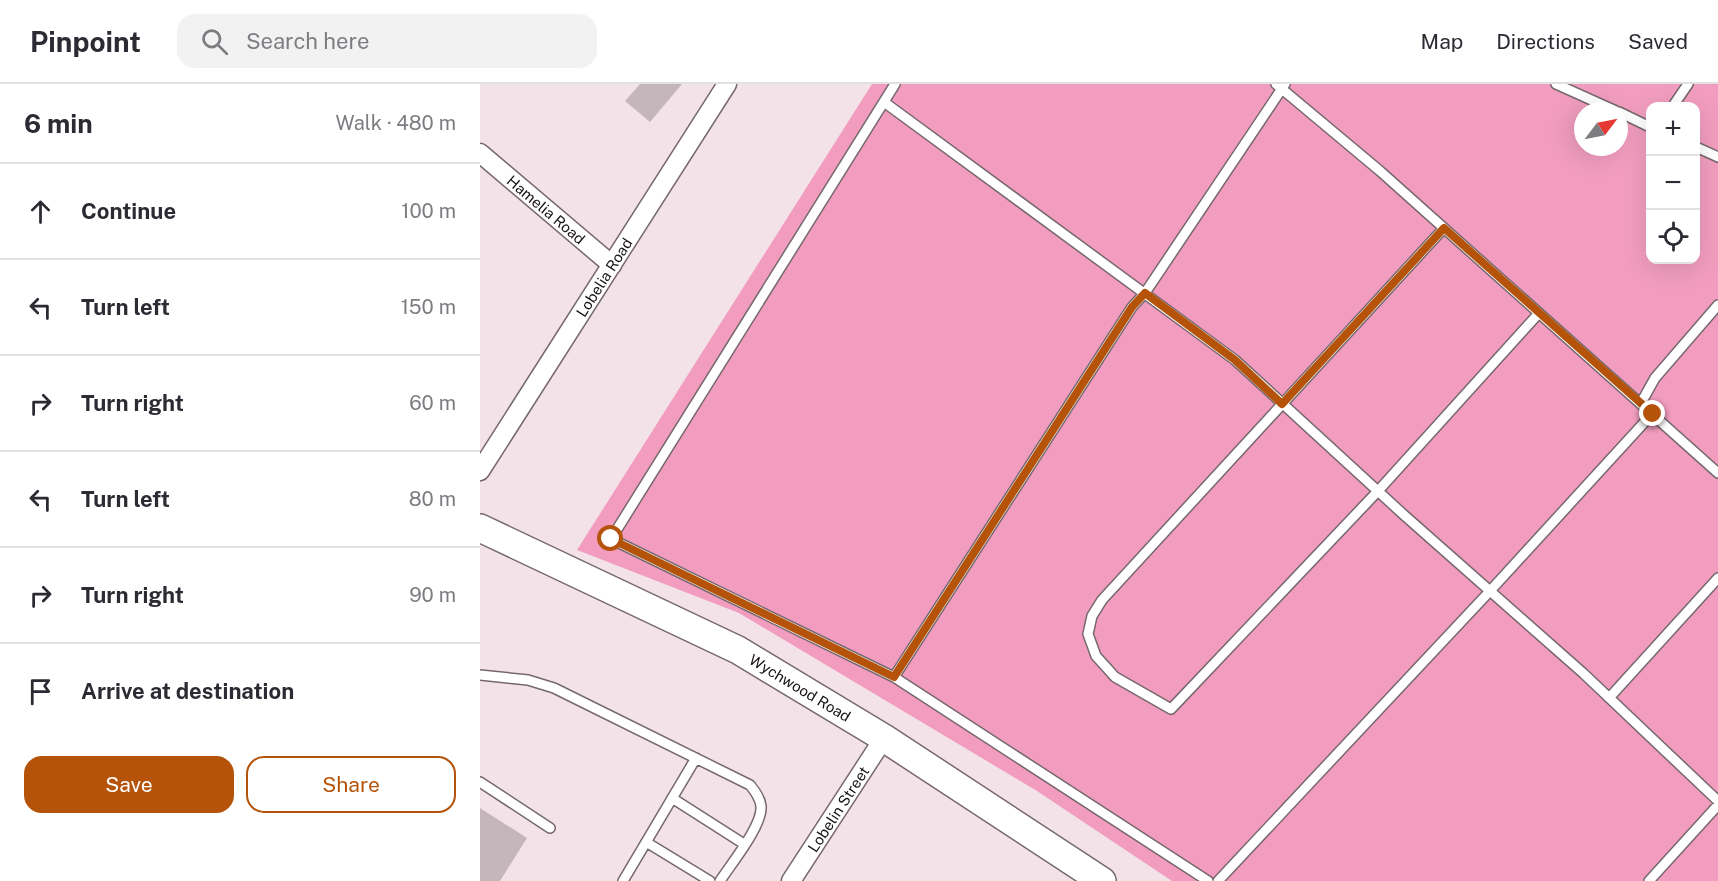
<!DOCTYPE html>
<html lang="en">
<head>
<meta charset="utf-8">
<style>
  :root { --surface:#fff; --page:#f2f2f3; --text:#2b2b33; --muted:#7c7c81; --line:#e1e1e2; --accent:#b45309 }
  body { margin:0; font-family:"Public Sans",sans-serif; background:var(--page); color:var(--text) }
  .controls { position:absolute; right:18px; top:18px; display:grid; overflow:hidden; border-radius:12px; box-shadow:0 6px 24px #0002 }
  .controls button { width:54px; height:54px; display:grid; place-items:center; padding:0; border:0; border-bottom:2px solid var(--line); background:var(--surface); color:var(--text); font:30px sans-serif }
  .compass { position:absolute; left:1094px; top:18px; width:54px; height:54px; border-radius:50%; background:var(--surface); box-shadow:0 6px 24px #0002; rotate:58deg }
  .stop { position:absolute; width:18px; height:18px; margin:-14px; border:4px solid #b45309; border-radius:50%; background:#fff }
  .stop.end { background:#b45309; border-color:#fff; box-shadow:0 2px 6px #0008 }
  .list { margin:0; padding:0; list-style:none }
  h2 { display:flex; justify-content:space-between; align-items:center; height:78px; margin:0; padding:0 24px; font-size:26px }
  h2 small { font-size:20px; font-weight:400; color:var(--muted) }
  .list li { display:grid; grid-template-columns:39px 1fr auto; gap:18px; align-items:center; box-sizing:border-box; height:96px; padding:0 24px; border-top:2px solid var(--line) }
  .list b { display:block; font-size:22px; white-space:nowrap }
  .list em { font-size:20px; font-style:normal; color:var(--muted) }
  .actions { display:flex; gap:12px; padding:18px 24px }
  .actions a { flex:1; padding:14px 0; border:2px solid var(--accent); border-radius:18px; text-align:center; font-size:21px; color:var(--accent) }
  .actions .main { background:var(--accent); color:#fff }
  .icon { flex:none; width:33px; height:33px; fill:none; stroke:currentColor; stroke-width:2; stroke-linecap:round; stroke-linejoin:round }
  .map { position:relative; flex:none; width:1238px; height:797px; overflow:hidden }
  header { display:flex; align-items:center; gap:36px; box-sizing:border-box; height:84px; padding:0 30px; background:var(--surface); border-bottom:2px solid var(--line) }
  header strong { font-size:28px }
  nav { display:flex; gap:33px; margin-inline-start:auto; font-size:21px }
  .search { width:420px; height:54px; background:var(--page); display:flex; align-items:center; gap:15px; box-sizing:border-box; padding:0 21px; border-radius:18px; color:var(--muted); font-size:22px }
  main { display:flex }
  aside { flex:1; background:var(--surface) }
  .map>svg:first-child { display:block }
</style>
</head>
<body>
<header>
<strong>Pinpoint</strong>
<div class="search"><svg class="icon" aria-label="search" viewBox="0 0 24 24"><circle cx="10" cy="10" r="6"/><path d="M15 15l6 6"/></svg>Search here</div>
<nav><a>Map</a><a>Directions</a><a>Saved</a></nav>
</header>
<main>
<aside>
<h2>6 min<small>Walk · 480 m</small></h2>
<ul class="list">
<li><svg class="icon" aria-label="ahead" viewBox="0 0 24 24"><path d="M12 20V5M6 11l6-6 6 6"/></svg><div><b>Continue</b></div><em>100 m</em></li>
<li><svg class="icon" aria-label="left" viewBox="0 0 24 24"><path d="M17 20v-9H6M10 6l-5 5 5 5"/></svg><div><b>Turn left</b></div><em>150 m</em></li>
<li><svg class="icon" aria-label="right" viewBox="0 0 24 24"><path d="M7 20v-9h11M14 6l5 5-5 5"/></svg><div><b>Turn right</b></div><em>60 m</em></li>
<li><svg class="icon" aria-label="left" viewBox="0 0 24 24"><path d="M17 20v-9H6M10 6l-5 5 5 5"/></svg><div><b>Turn left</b></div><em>80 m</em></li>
<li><svg class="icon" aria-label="right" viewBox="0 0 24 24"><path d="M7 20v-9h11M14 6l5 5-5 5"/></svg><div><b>Turn right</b></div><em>90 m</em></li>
<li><svg class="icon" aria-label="arrive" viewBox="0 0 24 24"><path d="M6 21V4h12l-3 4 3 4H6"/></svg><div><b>Arrive at destination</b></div></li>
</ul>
<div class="actions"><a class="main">Save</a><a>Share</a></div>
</aside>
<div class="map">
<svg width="1238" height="797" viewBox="0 0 1238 797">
  <rect width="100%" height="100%" fill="#f3e3e8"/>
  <path fill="#f29dbf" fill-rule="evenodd" d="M392 0H1238V797H692L557 707 259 529 97 466ZM1170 22H1216V176H1170ZM1103 27H1139V63H1103Z"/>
  <path fill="#c5b6bb" d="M160 0H202L170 38 145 17Z
    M0 724 47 754 20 797H0Z"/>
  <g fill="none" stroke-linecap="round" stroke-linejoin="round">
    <g stroke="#76686d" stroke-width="12">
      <path id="lane" d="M415 0 131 455 414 593 728 797
        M796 0 900 87 1238 389
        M1076 0 1136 27
        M404 18 755 276 924 431 1103 589 1238 717
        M1193 22 1208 0
        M1139 28 1170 43
        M1216 63 1238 73
        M964 144 622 516 612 532 608 550 616 572 635 593 691 625 898 407 1059 229
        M1161 319 1175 294 1238 221
        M0 591 48 596 74 604 270 701C275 707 280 714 281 722 283 741 251 780 240 797
        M414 593 652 223 665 209 805 0
        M1129 614 1238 494
        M0 698 70 744
        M192 714 264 760
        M166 758 230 797
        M143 797 216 674
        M738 797 1010 507 1172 330
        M1169 797 1238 721"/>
    </g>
    <g stroke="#76686d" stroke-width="21">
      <g id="street">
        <path id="s1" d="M0 69 132 181"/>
        <path id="s2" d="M0 387 247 0"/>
        <path id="s3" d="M311 797 404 654"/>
      </g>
    </g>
    <g stroke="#76686d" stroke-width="30">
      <g id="secondary">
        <path id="s4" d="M0 444 258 566 404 654 622 797"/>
      </g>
    </g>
    <use href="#lane" stroke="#fff" stroke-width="9"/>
    <use href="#street" stroke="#fff" stroke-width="18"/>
    <use href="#secondary" stroke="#fff" stroke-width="27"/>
  </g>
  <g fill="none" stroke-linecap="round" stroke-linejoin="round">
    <path stroke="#b45309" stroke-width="8" d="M131 455 414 593 652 223 665 209 755 276 802 320 964 144 1173 330"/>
  </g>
  <g text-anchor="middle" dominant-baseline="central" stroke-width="5" stroke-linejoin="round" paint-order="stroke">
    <g font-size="15" fill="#181315" stroke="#fef1f6">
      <text stroke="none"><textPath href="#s1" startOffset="87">Hamelia Road</textPath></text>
      <text stroke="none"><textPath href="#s2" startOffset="230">Lobelia Road</textPath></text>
      <text stroke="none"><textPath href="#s4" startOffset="358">Wychwood Road</textPath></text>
      <text stroke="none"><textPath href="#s3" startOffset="86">Lobelin Street</textPath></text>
    </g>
  </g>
</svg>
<div class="controls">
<button>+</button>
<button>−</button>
<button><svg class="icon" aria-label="locate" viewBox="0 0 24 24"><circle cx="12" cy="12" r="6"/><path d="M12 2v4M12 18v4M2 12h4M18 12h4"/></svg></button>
</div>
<svg class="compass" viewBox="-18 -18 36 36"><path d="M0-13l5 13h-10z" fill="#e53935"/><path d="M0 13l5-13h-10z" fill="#7c7c81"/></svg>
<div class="stop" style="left:131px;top:455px"></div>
<div class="stop end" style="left:1173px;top:330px"></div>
</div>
</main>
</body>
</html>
